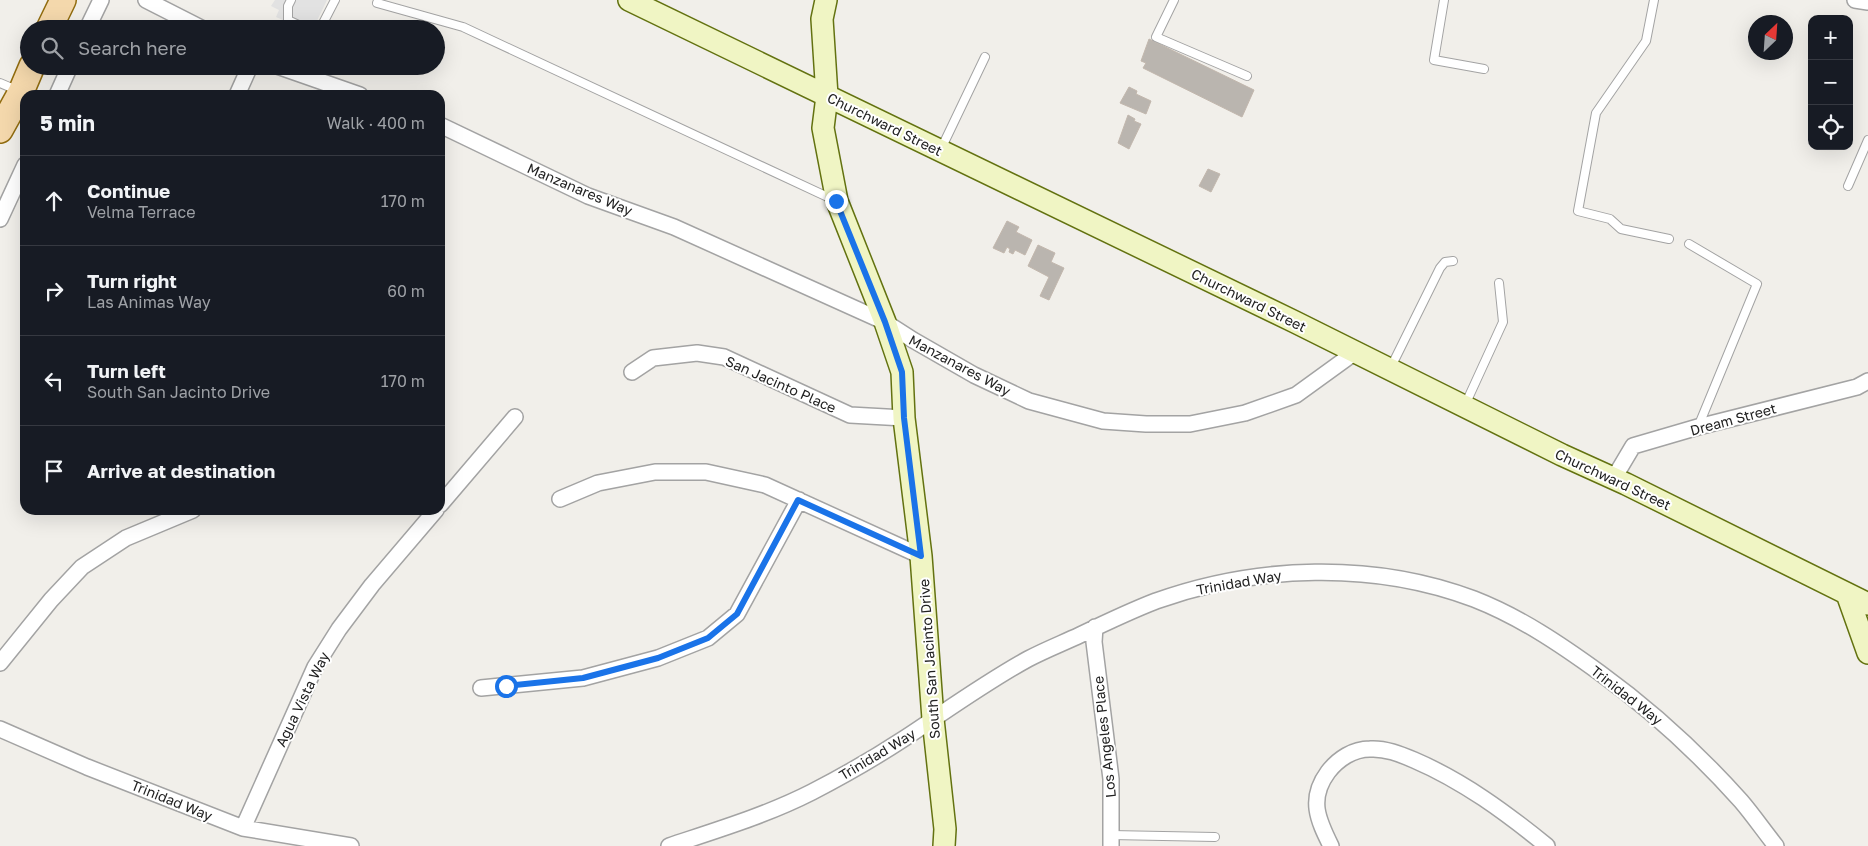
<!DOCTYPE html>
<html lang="en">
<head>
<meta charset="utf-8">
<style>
  :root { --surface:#171b24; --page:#20242c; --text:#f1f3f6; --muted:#9ea1a6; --line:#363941 }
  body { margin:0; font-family:"Golos Text",sans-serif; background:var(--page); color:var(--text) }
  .controls { position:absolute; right:15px; top:15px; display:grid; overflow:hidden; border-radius:10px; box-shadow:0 5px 20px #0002 }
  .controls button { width:45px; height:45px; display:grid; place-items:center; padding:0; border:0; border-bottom:1px solid var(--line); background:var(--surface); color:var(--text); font:25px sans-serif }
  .compass { position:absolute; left:1748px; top:15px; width:45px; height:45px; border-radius:50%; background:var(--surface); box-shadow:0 5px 20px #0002; rotate:25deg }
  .stop { position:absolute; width:15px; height:15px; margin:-11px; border:4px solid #1a73e8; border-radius:50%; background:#fff }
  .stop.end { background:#1a73e8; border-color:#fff; box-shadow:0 1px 5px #0008 }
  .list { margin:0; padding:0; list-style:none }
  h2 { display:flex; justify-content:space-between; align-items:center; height:65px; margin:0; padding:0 20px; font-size:21px }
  h2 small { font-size:16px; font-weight:400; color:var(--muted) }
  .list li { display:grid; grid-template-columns:32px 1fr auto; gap:15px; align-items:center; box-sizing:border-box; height:90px; padding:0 20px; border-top:1px solid var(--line) }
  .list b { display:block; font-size:19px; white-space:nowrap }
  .list p { margin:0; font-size:16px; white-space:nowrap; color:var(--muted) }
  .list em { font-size:16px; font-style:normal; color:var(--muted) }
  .icon { flex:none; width:28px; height:28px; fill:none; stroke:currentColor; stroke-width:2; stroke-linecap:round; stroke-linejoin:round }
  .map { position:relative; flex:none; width:1868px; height:846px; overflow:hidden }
  .search { position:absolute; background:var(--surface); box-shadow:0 5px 20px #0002; left:20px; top:20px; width:425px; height:55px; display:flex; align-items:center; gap:12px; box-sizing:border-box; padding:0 18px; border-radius:28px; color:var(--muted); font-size:19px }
  .panel { position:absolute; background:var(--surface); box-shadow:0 5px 20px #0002; left:20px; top:90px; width:425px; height:425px; border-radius:15px }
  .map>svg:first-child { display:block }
</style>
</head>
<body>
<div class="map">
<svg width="1868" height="846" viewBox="0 0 1868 846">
  <rect width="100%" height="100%" fill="#f1efea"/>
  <path fill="#e2e2e2" d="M275 0H327L313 29H303L276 17 279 10 271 6Z"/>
  <path fill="#bab5af" stroke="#c2b7ad" d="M1149 39 1254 90 1242 117 1143 68 1146 63 1141 61Z
    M1129 87 1137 91 1136 94 1151 101 1146 114 1120 103Z
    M1128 115 1135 119 1134 121 1141 124 1129 149 1118 143Z
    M1208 169 1220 174 1211 192 1199 186Z
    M1007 221 1019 227 1016 232 1032 240 1025 255 1015 250 1013 254 1009 252 1010 249 1007 247 1004 253 993 248Z
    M1038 245 1055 253 1051 262 1064 268 1049 300 1040 296 1049 277 1028 266Z"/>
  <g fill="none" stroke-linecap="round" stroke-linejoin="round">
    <g stroke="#a3a3a3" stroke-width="10">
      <path id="lane" d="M291 0 288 6V20L307 29
        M1174 0 1156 37 1247 76
        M1444 0 1434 60 1484 69
        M1654 0 1646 41 1596 113 1578 211 1610 219 1621 229 1669 239
        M377 3 463 27 832 199
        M320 29 335 0
        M0 83 19 91
        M941 149 985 57
        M1848 186 1868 140
        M1689 244 1757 284 1698 427
        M1390 369 1440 268 1445 262 1453 261
        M1465 405 1503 322 1499 283
        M1111 835 1215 837"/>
    </g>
    <g stroke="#a3a3a3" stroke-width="18">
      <path id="street" d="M146 0 203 29
        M1855 0 1868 2
        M87 29 101 0
        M277 66 360 95
        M57 95 70 66
        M237 95 250 66
        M440 125 588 196 674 227 885 322 913 340 974 375 1029 401 1103 421 1146 424H1190L1245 413 1296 395 1354 353
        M0 219 25 165
        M632 372 653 358 697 353 724 357 850 415 904 418
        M1614 478 1633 446 1698 427 1857 387 1868 381
        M560 499 598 483 655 472H706L765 485 921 556
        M440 505 515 417
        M1095 627 1094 642 1111 779V846
        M0 663 51 600 82 567 126 538 193 510
        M481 688 583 678 658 658 708 638 737 614 799 500
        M0 729 87 767 243 828 351 846
        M243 828 315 667 339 629 372 585 436 510
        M669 846C717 830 767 815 812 792 843 776 876 757 905 738 946 711 986 682 1028 659 1045 650 1063 643 1080 635 1105 623 1130 611 1156 601 1257 565 1373 561 1474 599 1520 617 1560 644 1600 673 1651 710 1698 753 1741 801 1753 815 1764 831 1776 846
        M1331 846C1318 820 1308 799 1328 772 1338 759 1353 749 1370 749 1385 748 1400 754 1414 760 1463 781 1505 812 1547 846"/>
    </g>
    <g stroke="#637210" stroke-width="24">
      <path id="secondary" d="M629 0 1295 322 1562 455 1626 484 1868 604
        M826 0 822 19 827 96 823 128 837 201 885 322 902 372 904 418 921 556 933 719 945 829 944 846
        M1847 594 1868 653"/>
    </g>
    <g stroke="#916c0f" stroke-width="28">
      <path id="primary" d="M49 29 63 0
        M0 130 21 92 32 66"/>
    </g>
    <use href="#lane" stroke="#fff" stroke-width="8"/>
    <use href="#street" stroke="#fff" stroke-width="15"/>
    <use href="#secondary" stroke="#f0f5c4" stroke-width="21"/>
    <use href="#primary" stroke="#f4d8ac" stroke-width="25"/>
  </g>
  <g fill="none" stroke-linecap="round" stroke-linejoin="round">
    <path stroke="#1a73e8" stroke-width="6" d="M506 686 583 678 658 658 708 638 737 614 798 500 921 556 904 418 902 372 885 322 836 201"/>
  </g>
  <g text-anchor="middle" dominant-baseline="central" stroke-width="4" stroke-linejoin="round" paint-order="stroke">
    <g font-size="14" fill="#222" stroke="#fff">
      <text transform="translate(885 124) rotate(26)">Churchward Street</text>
      <text transform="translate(580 189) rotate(23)">Manzanares Way</text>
      <text transform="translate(1249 300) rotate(26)">Churchward Street</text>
      <text transform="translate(960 365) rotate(28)">Manzanares Way</text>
      <text transform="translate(781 384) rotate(24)">San Jacinto Place</text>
      <text transform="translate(1733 419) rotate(-15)">Dream Street</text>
      <text transform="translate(1613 479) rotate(25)">Churchward Street</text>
      <text transform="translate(1239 582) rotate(-10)">Trinidad Way</text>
      <text transform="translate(929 659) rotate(-94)">South San Jacinto Drive</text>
      <text transform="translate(1627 695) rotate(38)">Trinidad Way</text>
      <text transform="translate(302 699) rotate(-64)">Agua Vista Way</text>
      <text transform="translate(1104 737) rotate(-96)">Los Angeles Place</text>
      <text transform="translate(877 754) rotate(-31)">Trinidad Way</text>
      <text transform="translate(172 800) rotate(22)">Trinidad Way</text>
    </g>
  </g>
</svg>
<div class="controls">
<button>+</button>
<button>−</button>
<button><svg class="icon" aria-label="locate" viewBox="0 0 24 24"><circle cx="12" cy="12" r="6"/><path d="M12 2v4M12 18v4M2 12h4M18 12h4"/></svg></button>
</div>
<svg class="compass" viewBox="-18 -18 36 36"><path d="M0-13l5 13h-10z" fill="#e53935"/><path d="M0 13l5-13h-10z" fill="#9ea1a6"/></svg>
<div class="stop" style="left:506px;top:686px"></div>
<div class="stop end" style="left:836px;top:201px"></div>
<div class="search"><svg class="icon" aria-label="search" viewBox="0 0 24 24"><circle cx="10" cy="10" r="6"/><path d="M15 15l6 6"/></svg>Search here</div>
<section class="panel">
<h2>5 min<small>Walk · 400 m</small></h2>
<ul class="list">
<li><svg class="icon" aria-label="ahead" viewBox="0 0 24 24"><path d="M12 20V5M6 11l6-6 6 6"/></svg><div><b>Continue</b><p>Velma Terrace</p></div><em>170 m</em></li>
<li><svg class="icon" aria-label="right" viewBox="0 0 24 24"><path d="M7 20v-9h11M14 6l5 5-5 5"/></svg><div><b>Turn right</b><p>Las Animas Way</p></div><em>60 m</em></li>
<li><svg class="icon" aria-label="left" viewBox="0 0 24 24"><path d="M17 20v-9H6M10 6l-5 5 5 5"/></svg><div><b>Turn left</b><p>South San Jacinto Drive</p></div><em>170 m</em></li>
<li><svg class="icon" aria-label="arrive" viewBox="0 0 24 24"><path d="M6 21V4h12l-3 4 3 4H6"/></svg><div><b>Arrive at destination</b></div></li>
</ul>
</section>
</div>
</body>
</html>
